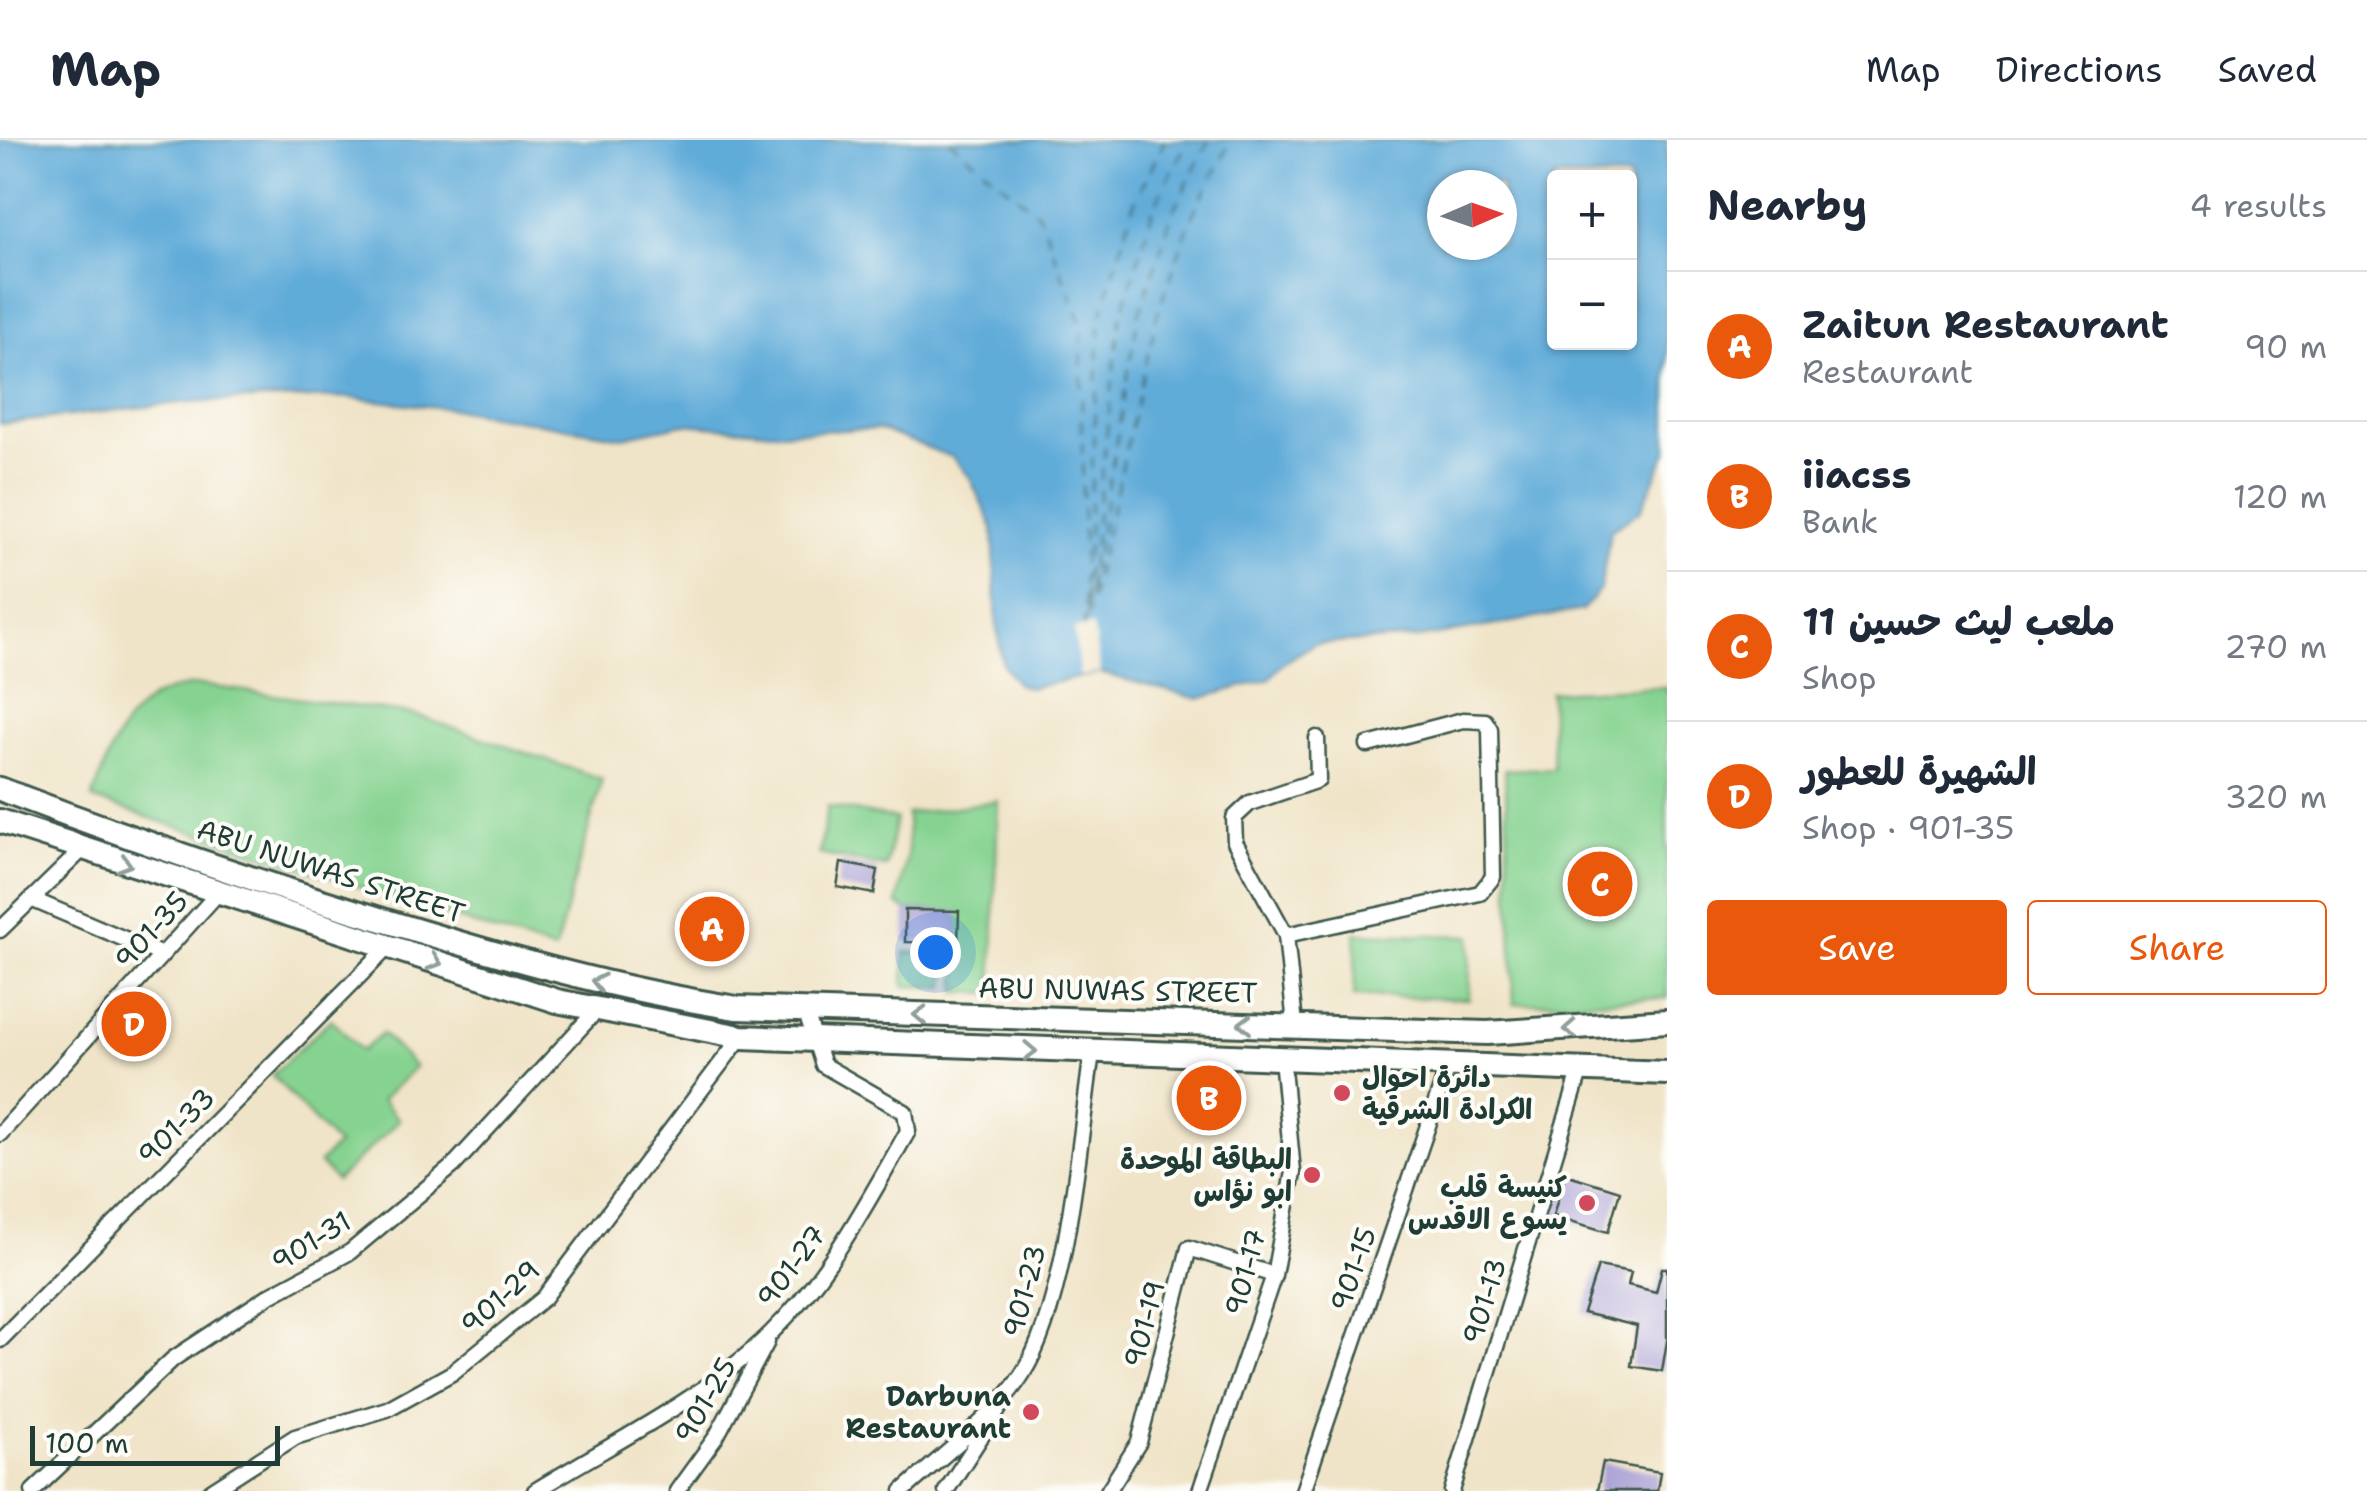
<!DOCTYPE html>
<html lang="en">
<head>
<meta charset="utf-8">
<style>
  :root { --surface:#fff; --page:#f2f2f3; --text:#1f2937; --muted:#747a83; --line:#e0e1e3; --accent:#ea580c }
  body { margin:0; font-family:"Shantell Sans","Playpen Sans Arabic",sans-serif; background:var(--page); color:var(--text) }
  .controls { position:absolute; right:30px; top:30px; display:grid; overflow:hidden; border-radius:10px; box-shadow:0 2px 8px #0004 }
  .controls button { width:90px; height:90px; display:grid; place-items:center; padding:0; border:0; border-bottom:2px solid var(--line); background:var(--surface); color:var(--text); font:50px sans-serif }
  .compass { position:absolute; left:1427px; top:30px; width:90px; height:90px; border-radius:50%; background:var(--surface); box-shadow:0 2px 8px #0004; rotate:88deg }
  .scale { position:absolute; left:30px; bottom:25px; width:250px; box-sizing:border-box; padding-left:10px; border:5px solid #1f3d34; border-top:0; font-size:28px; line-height:35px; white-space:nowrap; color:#1f3d34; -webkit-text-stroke:8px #fdfcf7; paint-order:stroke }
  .you { position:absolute; left:935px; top:812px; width:35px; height:35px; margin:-25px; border:8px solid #fff; border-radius:50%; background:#1a73e8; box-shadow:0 0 0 15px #1a73e833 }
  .badge { display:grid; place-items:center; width:65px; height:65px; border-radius:50%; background:var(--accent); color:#fff; font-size:32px; font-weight:700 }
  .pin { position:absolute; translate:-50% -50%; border:5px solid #fff; box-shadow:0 2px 10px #0006 }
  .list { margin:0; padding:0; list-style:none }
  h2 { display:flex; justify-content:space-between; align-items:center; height:130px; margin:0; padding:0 40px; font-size:42px }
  h2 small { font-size:32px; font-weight:400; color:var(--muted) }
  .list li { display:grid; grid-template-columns:65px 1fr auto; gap:30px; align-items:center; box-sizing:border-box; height:150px; padding:0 40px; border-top:2px solid var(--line) }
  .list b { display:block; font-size:38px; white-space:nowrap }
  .list p { margin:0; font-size:32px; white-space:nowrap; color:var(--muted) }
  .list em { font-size:32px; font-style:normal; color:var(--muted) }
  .actions { display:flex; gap:20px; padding:30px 40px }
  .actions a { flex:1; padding:22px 0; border:2px solid var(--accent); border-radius:10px; text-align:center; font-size:35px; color:var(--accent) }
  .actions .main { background:var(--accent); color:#fff }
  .map { position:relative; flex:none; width:1667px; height:1351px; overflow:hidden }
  header { display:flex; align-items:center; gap:60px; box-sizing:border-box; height:140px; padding:0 50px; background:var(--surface); border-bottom:2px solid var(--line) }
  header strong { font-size:48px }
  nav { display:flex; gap:55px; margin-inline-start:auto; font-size:35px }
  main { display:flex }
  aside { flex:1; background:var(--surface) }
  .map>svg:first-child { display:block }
</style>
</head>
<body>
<header>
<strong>Map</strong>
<nav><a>Map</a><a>Directions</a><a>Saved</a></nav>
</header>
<main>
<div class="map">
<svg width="1667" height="1351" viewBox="0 0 1667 1351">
  <rect width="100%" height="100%" fill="#fdfcf7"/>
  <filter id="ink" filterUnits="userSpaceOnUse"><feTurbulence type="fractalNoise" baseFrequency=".01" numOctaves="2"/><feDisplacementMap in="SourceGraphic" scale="20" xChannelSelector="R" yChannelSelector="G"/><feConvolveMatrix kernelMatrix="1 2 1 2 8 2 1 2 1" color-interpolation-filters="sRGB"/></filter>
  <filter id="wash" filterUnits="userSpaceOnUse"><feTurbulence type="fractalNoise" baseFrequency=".0048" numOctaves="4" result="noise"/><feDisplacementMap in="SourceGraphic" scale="40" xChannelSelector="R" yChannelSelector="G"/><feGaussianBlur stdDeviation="2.25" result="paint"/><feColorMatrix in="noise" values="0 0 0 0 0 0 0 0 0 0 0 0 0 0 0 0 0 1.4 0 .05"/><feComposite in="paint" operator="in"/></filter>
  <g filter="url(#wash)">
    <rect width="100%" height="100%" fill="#f0e4c8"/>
    <path fill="#86d391" stroke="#528862" stroke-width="2.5" d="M200 545 412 574 602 639 555 811 92 659C113 603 129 548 200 545Z
      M1667 547V858L1514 864 1505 630 1553 628 1550 552Z
      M998 661 992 853 957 852 958 772 905 770 897 763 908 710 907 674Z
      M828 666 896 679 886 727 819 714Z
      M1356 793 1471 796 1469 859 1354 856Z
      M905 812 947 813 946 847 904 846Z
      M331 879 362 911 382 893 415 927 381 960 399 980 336 1041 319 1023 337 1005 272 935Z"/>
    <path fill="#61acd9" stroke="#407486" stroke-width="2.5" fill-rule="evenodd" d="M0 0H1667V312L1641 370 1611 390 1600 450 1582 470 1419 498 1314 504 1282 524 1269 539 1199 559 1100 533 1030 548 1017 544 1003 524 997 489 993 388 969 336 952 317 878 289 776 292 684 284 623 297 455 269 341 257 187 262 0 284ZM1554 38H1630V202H1554ZM1442 45H1502V105H1442Z"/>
    <path fill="#f0e4c8" d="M1093 486 1100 533 1080 536 1074 489Z"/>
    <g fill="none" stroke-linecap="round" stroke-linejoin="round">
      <path stroke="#335e66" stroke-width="2.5" stroke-dasharray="12 10" stroke-linecap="butt" d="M949 0 1038 73 1081 182 1084 488
        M1089 457 1138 177 1173 72 1209 0
        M1085 461 1100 180 1134 63 1165 0
        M1086 471 1120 179 1154 67 1188 0
        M1086 481 1157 176 1192 76 1232 0"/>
    </g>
    <g id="blocks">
      <path fill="#aca3d5" d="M841 723 878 730 874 754 837 747Z
        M905 770 959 771 958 803 905 802Z
        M1565 1034 1620 1051 1608 1092 1553 1076Z
        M1598 1126 1631 1132 1628 1145 1656 1152 1662 1128H1667V1201L1662 1231 1631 1226 1637 1186 1583 1173Z
        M1603 1322 1660 1332 1657 1351H1597Z"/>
    </g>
  </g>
  <g filter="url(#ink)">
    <use href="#blocks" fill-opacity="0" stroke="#3e564a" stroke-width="2.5"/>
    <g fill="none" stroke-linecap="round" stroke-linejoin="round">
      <g stroke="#3e564a" stroke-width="19">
        <path id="minor" d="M31 759 162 815
          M0 790 82 710
          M1286 795 1480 753 1493 737 1490 589 1485 581 1463 580 1368 605
          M1295 885 1286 795 1235 702 1234 678 1250 663 1318 640 1317 598
          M0 994 218 753
          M0 1200 388 807
          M33 1351 173 1219 270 1155 350 1112 453 1026 596 871
          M211 1351 295 1297 387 1269 452 1233 544 1158 741 897
          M535 1351C614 1302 704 1259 771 1193 829 1136 868 1061 908 991L905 972 823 925 806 873
          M677 1351 716 1297 767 1202
          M903 1351C940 1317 997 1275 1023 1233 1068 1161 1079 1000 1092 913
          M946 1351 1000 1267
          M1108 1351 1139 1302 1189 1108 1274 1135
          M1200 1351 1274 1135 1293 1032 1282 918
          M1303 1351 1449 924
          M1452 1351 1581 929"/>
      </g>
      <g stroke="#3e564a" stroke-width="28">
        <path id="primary" d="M0 649C128 698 258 742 389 782 504 817 618 850 737 868L1487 893 1667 881
          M0 681 557 861 741 897 1667 933"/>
      </g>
      <use href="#minor" stroke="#fff" stroke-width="14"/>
      <use href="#primary" stroke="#fff" stroke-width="22"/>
    </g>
    <defs><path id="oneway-chevron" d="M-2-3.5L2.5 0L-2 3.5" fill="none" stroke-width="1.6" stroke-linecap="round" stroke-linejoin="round" transform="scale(2.5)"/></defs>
    <g stroke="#8f9e9a">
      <use href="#oneway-chevron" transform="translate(125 724) rotate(18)"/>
      <use href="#oneway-chevron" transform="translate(435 822) rotate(18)"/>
      <use href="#oneway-chevron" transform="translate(598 842) rotate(-167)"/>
      <use href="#oneway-chevron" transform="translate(920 875) rotate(-178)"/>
      <use href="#oneway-chevron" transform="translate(1245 884) rotate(-179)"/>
      <use href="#oneway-chevron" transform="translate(1570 889) rotate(176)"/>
      <use href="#oneway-chevron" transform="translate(1030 911) rotate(2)"/>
    </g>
  </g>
  <g fill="#d1495b" stroke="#fdfcf7" stroke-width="4">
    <circle cx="1342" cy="953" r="10"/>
    <circle cx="1312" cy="1035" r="10"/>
    <circle cx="1587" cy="1063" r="10"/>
    <circle cx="1031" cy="1272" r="10"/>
  </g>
  <g text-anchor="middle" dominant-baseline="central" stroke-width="8" stroke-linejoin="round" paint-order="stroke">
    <g font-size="28" fill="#1f3d34" stroke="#fdfcf7">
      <text transform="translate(331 731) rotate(18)">ABU NUWAS STREET</text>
      <text transform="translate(151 790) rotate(-48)">901-35</text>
      <text transform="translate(1118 850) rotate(1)">ABU NUWAS STREET</text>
      <text transform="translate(176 986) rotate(-45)">901-33</text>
      <text transform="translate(311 1101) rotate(-32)">901-31</text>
      <text transform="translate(791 1126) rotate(-53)">901-27</text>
      <text transform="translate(1353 1129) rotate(-71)">901-15</text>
      <text transform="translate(1245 1132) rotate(-75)">901-17</text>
      <text transform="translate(1024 1151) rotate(-75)">901-23</text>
      <text transform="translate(500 1157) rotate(-42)">901-29</text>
      <text transform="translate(1484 1161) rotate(-73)">901-13</text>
      <text transform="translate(1144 1184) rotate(-75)">901-19</text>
      <text transform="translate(705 1260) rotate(-60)">901-25</text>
    </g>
    <g font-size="28" font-weight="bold" fill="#1f3d34" stroke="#fdfcf7" text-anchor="end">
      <text x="1362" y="937" text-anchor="start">دائرة احوال<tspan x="1362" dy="32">الكرادة الشرقية</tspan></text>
      <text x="1292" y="1019">البطاقة الموحدة<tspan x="1292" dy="32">ابو نؤاس</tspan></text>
      <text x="1567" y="1047">كنيسة قلب<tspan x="1567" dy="32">يسوع الاقدس</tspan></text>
      <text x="1011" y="1256">Darbuna<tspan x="1011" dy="32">Restaurant</tspan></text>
    </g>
  </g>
</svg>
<div class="controls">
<button>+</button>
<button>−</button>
</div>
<svg class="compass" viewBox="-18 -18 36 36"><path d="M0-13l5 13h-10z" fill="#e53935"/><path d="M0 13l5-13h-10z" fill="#747a83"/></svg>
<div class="scale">100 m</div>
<div class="you"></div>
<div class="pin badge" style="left:712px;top:789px">A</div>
<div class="pin badge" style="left:1209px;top:958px">B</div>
<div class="pin badge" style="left:1600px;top:744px">C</div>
<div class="pin badge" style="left:134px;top:884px">D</div>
</div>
<aside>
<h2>Nearby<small>4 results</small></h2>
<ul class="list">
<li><span class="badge">A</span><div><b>Zaitun Restaurant</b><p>Restaurant</p></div><em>90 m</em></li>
<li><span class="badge">B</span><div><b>iiacss</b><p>Bank</p></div><em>120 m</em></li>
<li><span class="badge">C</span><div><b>ملعب ليث حسين 11</b><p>Shop</p></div><em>270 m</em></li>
<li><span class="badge">D</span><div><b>الشهيرة للعطور</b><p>Shop · 901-35</p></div><em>320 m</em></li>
</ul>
<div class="actions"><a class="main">Save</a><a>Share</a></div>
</aside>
</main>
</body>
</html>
